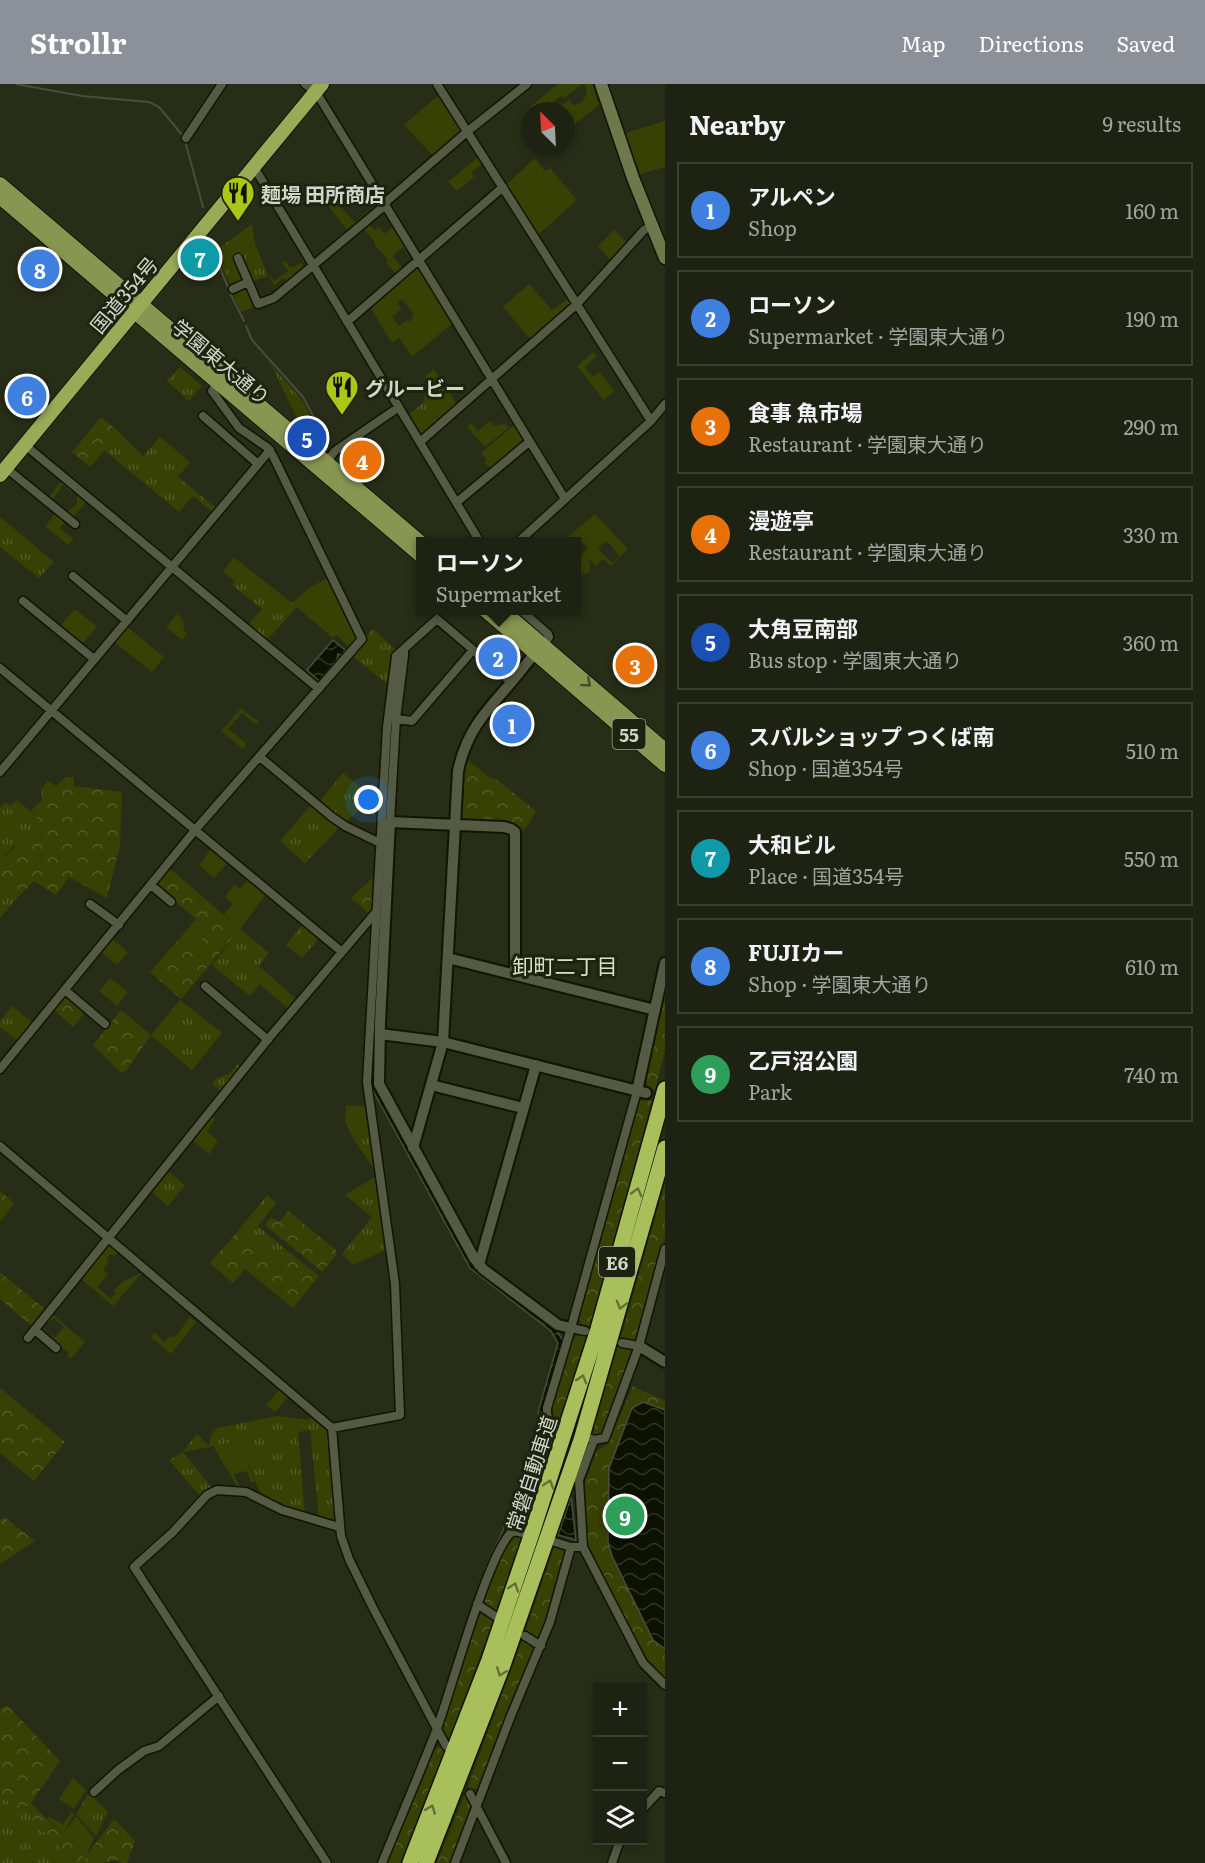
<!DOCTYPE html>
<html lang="en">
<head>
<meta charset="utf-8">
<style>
  :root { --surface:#1e2212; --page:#262a1b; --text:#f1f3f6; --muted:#a1a49f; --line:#3c3f32; --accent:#8c9099 }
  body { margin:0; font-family:Literata,"Noto Sans JP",serif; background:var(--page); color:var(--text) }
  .controls { position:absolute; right:18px; bottom:18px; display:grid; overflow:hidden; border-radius:0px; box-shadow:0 3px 9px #0003 }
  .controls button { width:54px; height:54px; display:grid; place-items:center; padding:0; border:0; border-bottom:2px solid var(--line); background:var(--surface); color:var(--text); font:30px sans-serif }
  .compass { position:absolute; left:521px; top:18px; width:54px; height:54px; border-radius:50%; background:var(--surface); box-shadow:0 3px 9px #0003; rotate:336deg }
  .you { position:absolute; left:369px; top:716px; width:21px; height:21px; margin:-15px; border:4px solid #fff; border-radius:50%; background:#1a73e8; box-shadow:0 0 0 9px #1a73e833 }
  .badge { display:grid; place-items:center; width:39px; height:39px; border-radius:50%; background:var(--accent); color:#fff; font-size:20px; font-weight:700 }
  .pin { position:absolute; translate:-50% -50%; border:3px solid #fff; box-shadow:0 2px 6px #0006 }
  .popup { position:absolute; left:416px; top:453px; width:165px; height:78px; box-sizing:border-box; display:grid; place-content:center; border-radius:0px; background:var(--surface); filter:drop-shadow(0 2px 4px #0005); font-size:20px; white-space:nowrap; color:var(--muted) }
  .popup b { font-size:22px; color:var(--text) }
  .popup::after { content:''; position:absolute; left:50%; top:100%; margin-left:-12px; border:12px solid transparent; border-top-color:var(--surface) }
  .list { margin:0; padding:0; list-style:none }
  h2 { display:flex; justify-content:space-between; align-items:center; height:78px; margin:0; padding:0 24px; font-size:26px }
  h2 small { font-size:20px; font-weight:400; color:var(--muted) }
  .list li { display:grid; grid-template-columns:39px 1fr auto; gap:18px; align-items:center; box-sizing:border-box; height:96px; margin:0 12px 12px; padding:0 12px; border:2px solid var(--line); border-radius:0px }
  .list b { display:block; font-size:22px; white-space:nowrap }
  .list p { margin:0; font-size:20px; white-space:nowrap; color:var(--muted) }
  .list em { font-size:20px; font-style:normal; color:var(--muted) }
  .icon { flex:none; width:33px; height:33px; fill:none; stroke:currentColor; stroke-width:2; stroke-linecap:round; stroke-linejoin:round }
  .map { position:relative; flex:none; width:665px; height:1779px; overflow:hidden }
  header { display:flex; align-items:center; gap:36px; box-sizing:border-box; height:84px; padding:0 30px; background:var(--accent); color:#fff }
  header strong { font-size:28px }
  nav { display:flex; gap:33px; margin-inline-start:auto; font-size:21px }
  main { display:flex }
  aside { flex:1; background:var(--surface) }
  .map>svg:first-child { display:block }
</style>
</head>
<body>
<header>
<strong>Strollr</strong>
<nav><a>Map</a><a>Directions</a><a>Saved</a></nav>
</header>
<main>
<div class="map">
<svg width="665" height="1779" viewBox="0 0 665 1779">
  <defs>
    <pattern id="grass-tufts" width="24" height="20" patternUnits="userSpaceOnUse" patternTransform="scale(1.5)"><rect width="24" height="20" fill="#374104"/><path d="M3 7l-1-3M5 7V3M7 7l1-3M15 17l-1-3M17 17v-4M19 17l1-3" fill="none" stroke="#535c27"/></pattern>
    <pattern id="forest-crowns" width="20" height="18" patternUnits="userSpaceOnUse" patternTransform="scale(1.5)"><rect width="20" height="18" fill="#374104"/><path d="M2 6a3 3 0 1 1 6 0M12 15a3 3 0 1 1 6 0" fill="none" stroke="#535c27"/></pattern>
    <pattern id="water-waves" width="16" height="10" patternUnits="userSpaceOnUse" patternTransform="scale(1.5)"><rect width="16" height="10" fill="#0d1200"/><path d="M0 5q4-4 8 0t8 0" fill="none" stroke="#2f3424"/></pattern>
  </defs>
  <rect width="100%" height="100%" fill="#282d18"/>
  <path fill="url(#grass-tufts)" d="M252 140 255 160 268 192 232 204 215 167Z
    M247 200 256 222 241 228 232 207Z
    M259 267 302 316 325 357 321 360 302 345 273 284Z
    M180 283 202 302 189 317 167 297Z
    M434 285 457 321 423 353 420 352 408 331 424 318 426 292Z
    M120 349 143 372 160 353 190 378 178 393 216 424 213 428 193 412 179 428 104 366Z
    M0 433 54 478 39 494 0 463Z
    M246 483 297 523 266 557 247 542 262 525 232 501Z
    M373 545 396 566 390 602 351 571Z
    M343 689 370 710 374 706 377 710 345 739 319 718Z
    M17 716 38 734 24 762H13L0 777V724L5 718 10 722Z
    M311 721 339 744 305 779 280 757Z
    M0 801 18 813 0 834Z
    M303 840 319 854 302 874 286 861Z
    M240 845 269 869 259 882 298 917 290 926 260 900 250 912 212 881Z
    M180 916 222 949 192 986 151 951Z
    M12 922 34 940 19 958 0 943V937Z
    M238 980 242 984 222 1008 212 1000 217 994 228 990Z
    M371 1050 387 1165 353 1181 342 1170 372 1133 345 1111 378 1091 353 1054Z
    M168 1087 185 1101 168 1122 151 1107Z
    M267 1111 276 1119 258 1142 285 1165 275 1177 238 1147Z
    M278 1332 309 1336 313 1332 328 1345 335 1438 319 1434 310 1346 298 1348 305 1430 284 1424 260 1409 240 1357 183 1368 212 1404 200 1412 169 1376 183 1368 197 1350 209 1362 211 1352 217 1344Z
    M0 1683 31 1719 32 1736 76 1779H0Z
    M89 1709 108 1728 96 1752 76 1730Z"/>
  <path fill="url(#forest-crowns)" d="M101 333 120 349 90 383 72 368Z
    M463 672 490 694 496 695 536 727 529 740 518 751 458 738Z
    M66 693H74V702L122 708 120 761 107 814 69 793 56 811 34 797 18 813 0 801V777L19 759 24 762 38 734 31 727 42 716 41 705 48 697 56 702Z
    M169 784 240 845 181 915 150 888 180 854 194 864 210 846 157 803 156 800Z
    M376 791 373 826 369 830 351 814Z
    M665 906V966L655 1006 649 1002 644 994Z
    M66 910 85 928 73 943 53 925Z
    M121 926 151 951 126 987 121 989 93 961Z
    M641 1016 652 1017 590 1245 583 1244 579 1235 637 1019Z
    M665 1100V1153L639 1250 635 1256 630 1258 620 1256Z
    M0 1107 14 1119 0 1138Z
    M288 1127 336 1166V1171L322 1188 265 1141 271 1133 279 1138Z
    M238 1147 275 1177 285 1165 319 1192 293 1224 245 1185 233 1199 210 1179Z
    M0 1188 47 1227 33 1243 0 1215Z
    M581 1249 588 1250 559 1340 554 1338 550 1328 573 1255Z
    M619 1260 630 1264 633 1270 607 1344 600 1353 590 1352Z
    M633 1302 665 1317V1594L643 1573 587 1466 585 1398 596 1368 608 1360Z
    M0 1304 65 1358 34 1397 0 1369Z
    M4 1433 35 1457 0 1480V1436Z
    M523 1450 497 1527C490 1525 485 1523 484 1515L510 1451Z
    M555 1461 564 1465 565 1472 547 1538 540 1552 535 1554 525 1548Z
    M486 1528 494 1534 448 1659 440 1644 477 1536 479 1531Z
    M523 1554 535 1563 536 1567 479 1704 471 1705 468 1702Z
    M7 1621 60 1677 31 1719 85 1774 114 1735 135 1757 127 1779H121L117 1776 102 1779H76L32 1736 31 1719 16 1730 0 1706V1625Z
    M441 1662 445 1666 400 1779H385L431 1667Z
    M465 1710 473 1725 453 1779H437Z"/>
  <path fill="#374104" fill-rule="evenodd" d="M558 0H582L564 14 561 12 552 19 556 24 567 18 568 15 574 22 582 18 587 10 585 7 587 5 583 0H592L599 21 566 47V27H532L530 23Z
    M440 10 463 47 434 73 404 41Z
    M665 37V83L640 90 626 49Z
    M477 74 481 75 483 79 471 89 474 93 457 107 448 98Z
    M535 74 545 87 550 84 577 116 540 149 534 150 505 102Z
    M326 108 355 138 369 127 371 129 349 148 321 113Z
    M368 139 374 146 379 143 384 150 394 142 410 170 403 163 392 172 404 185 397 191 386 178 388 176 374 160 375 158 362 143Z
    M614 146 628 159 612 178 598 162Z
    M285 177 291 184 301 179 304 183 297 191 292 186 295 191 287 198 283 194 274 202 269 191 275 197 288 187 282 179Z
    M418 179 453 239 412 273 399 253 392 259 370 223ZM402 215 414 230 412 232 413 234 409 238 407 236 399 242 392 233 401 225 398 219Z
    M529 200 552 226 568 215 572 220 532 257 503 223Z
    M593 268 597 272 585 283 593 293 600 288 614 307 604 316 577 282Z
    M490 337 495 342 504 340 509 343 485 363 467 343 471 339 478 347Z
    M514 341 522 350 523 358 491 386 485 378 487 376 481 369Z
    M62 396 74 406 72 409 63 401 53 415 68 428 77 420V413L80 410 87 416 73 434 49 413Z
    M56 429 63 434 64 439 60 444 73 455 68 461 45 442Z
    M595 430 628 465 610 482 604 475 595 482 591 476 588 477 590 482 589 488 576 494V472L579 469 581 471 588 464 580 457 576 460V458L563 457ZM605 457 609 459 619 472 612 479 598 465Z
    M234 473 246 483 235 497 223 488Z
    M329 493 358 553 351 564 336 551 333 554 292 519 308 505Z
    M75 525 97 543 82 560 60 542Z
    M177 530 183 536 184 547 187 550 182 556 166 543Z
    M126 542 164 573 152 588 113 557Z
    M241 624 259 638 257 641 242 629 228 645 247 660 243 665 221 647Z
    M212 764 228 778 214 794 199 781Z
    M248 795 266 810 240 845 224 830 233 820 225 813 234 801 240 805Z
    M196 835 210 846 194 865 180 854Z
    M112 855 128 868 117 881 101 868Z
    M110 894 128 908 117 922 99 907Z
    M346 1021 367 1022 371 1050 353 1054 345 1038Z
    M211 1032 216 1035 207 1047 218 1057 209 1070 192 1056Z
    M108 1160H111L119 1167 114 1172 110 1170 106 1175 109 1178 103 1186 108 1190 97 1203 111 1215 116 1209 114 1206 124 1197 143 1188 113 1222 80 1194Z
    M51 1229 85 1258 71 1275 67 1271 69 1269 39 1244 40 1242 54 1254 64 1243 54 1234 49 1239 45 1236Z
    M190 1233 196 1238 171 1270 151 1253 155 1249 164 1258 169 1253 176 1252Z
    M280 1305 289 1312 275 1328 266 1321Z
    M240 1357 255 1397 251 1399 247 1387 234 1390 240 1403 238 1404 213 1362Z
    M73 1694 86 1706 74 1725 59 1715Z
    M72 1727 74 1730 63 1750 76 1732 94 1754 85 1775 48 1735 49 1732 63 1741Z"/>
  <path fill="url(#water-waves)" stroke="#484d3c" stroke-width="1.5" d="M333 556 345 566 342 571 338 570 337 576 319 597 307 586Z
    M399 577 375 996 474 1181 554 1243 564 1258 546 1336 554 1351 549 1354 517 1441H512L513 1445 489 1486H485L503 1446 541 1338 538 1328 558 1259 551 1247 470 1184 371 1003 389 651Z
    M643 1318 665 1326V1565L653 1556 612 1472 608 1458 609 1384 632 1324Z
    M571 1413 576 1457H575L573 1455 558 1451Z"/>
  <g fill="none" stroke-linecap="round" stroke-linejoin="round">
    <path stroke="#484d3c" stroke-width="2" d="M16 0 82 12 149 18 159 23 183 52
      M185 57 203 123
      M211 156 214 170 228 203
      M231 211 244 237
      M246 242 252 256 303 313 326 356
      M551 1361V1352"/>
    <g stroke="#111503" stroke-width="11">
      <path id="minor" d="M305 0 316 8 565 415
        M437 0 651 337
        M186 54 222 0
        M254 83 480 458
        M238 174 258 220 274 214 383 123 387 117 468 47 527 0
        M233 205 248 198
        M347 238 503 103
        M203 332 258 380
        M420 358 576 221 644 146 651 142
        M25 361 319 605
        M324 381 335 367 399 323
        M6 384 75 440
        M457 418 529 358
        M518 458 651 337 665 320
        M73 492 127 537
        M23 517 94 575
        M521 526 548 550 549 553 543 561
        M0 584 342 868
        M396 635 412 637 473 566
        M260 673 332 733 345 742 380 759
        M0 688 270 366
        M390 738 396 635 404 572V565
        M151 801 171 818
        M90 820 119 841
        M205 902 268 956
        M65 906 105 940
        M0 985 196 745 362 555 273 372 268 364 239 344 212 307 220 296
        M0 1062 332 1344 341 1452 349 1475 373 1524 446 1662
        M571 1244 585 1247
        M35 1246 56 1264
        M28 1254 269 954 376 828
        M622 1259 639 1262
        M332 1344 400 1331 395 1200 367 998 384 695 387 643 396 572 437 535 511 598
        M558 1344C548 1339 547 1335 547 1324L571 1244 637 1007
        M589 1354 594 1356 605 1354 639 1262 665 1165
        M594 1356 579 1396 583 1463 643 1579 665 1601
        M555 1458 571 1463H583
        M477 1520 495 1532
        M525 1552 541 1562
        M94 1708 118 1686 144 1667 159 1662 219 1612
        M470 1710 506 1779
        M642 1726 659 1707 665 1709
        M327 1779 134 1483 173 1448 207 1411 217 1406 246 1408 282 1426 339 1443
        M382 1779C400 1735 419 1691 436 1647 450 1611 489 1464 513 1447L523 1449
        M455 1779 510 1634 550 1538 571 1463
        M612 1779 620 1756"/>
    </g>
    <g stroke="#111503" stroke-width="14">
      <path id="tertiary" d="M448 874 655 926
        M515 891V748L511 745 504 743 390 738 380 939 379 1000 474 1174 483 1185 558 1241 571 1244
        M380 950 443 958 646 1009
        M431 1001 523 1024
        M637 1007 665 879
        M413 1064 443 958 458 687C466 649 484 629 509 601 519 589 529 576 539 565
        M479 1181 536 981
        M639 1262 665 1278"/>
    </g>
    <g stroke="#111503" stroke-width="15">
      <path id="secondary" d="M601 0 633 94 665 174"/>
    </g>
    <g stroke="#111503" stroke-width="16">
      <path id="primary" d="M0 100 420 458
        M0 113 420 471
        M485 526 665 681
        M502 526 665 666"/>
    </g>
    <g stroke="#111503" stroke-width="16">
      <path id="trunk" d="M0 391 322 0"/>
    </g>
    <g stroke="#111503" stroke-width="18">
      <path id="motorway" d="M410 1779 489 1576 532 1449 598 1245 665 1005
        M426 1779 503 1581 581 1356 665 1064"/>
    </g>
    <use href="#minor" stroke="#555a44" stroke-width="8"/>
    <use href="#tertiary" stroke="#555a44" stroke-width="10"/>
    <use href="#secondary" stroke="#6e784b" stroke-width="12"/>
    <use href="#primary" stroke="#879752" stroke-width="14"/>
    <use href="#trunk" stroke="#98ab57" stroke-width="14"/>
    <use href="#motorway" stroke="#a9bf5c" stroke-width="15"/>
  </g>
  <defs><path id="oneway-chevron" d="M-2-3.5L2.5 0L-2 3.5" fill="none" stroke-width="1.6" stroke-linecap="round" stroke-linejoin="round" transform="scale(1.5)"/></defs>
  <use stroke="#48512a" href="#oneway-chevron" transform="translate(587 599) rotate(41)"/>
  <g stroke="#647136">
    <use href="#oneway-chevron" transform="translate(637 1108) rotate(-75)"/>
    <use href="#oneway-chevron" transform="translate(621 1221) rotate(106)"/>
    <use href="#oneway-chevron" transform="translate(582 1295) rotate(-73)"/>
    <use href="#oneway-chevron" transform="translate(549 1400) rotate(-72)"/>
    <use href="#oneway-chevron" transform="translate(514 1503) rotate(-71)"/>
    <use href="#oneway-chevron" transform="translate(501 1588) rotate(111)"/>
    <use href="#oneway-chevron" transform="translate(431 1725) rotate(-69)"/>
  </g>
  <defs>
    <g id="restaurant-pin" transform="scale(1.725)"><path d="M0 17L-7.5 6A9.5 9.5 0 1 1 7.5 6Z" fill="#aac718" stroke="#1e230f"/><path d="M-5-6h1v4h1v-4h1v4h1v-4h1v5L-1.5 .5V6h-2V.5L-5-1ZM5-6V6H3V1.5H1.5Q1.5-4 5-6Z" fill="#111"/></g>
  </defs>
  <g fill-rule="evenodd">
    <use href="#restaurant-pin" x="238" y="109"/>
    <use href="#restaurant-pin" x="342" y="303"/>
  </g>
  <g text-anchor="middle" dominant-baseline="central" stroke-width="6" stroke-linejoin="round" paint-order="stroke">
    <g fill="#1e230f" stroke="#9ca091" stroke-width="1.5">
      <rect x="612.5" y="635" width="33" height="30" rx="4.5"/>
      <rect x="599" y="1163" width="36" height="30" rx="4.5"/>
    </g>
    <g font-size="18" font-weight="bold" fill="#d2d6c9">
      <text x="629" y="650">55</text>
      <text x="617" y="1178">E6</text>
    </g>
    <g font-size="20" font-weight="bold" fill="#d2d6c9" stroke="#1e230f" text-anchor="start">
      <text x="261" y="109">麺場 田所商店</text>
      <text x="365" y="303">グルービー</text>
    </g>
    <g font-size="20" fill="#d2d6c9" stroke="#1e230f">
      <text transform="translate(123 210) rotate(-50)">国道354号</text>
      <text transform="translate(222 277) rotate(40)">学園東大通り</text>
      <text transform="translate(530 1389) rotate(-72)">常磐自動車道</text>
    </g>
    <g font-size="21" fill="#d9e0c6" stroke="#1e230f">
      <text x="565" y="880">卸町二丁目</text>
    </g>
  </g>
</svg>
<div class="controls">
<button>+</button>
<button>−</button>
<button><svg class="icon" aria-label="layers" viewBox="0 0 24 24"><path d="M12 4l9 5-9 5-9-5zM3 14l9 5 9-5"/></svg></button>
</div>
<svg class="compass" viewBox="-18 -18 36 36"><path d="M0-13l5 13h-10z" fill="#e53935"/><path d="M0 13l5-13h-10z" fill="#a1a49f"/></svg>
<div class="you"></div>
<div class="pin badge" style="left:512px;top:640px;background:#3f7fe0">1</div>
<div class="pin badge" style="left:498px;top:573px;background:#3f7fe0">2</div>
<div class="popup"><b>ローソン</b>Supermarket</div>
<div class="pin badge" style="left:635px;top:581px;background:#e8710a">3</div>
<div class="pin badge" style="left:362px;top:376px;background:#e8710a">4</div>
<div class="pin badge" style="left:307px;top:354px;background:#1a4fb4">5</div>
<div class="pin badge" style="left:27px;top:312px;background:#3f7fe0">6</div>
<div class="pin badge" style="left:200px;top:174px;background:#0f9aa8">7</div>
<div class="pin badge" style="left:40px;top:185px;background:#3f7fe0">8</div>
<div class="pin badge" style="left:625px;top:1432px;background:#2e9e5b">9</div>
</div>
<aside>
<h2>Nearby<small>9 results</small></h2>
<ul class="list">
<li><span class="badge" style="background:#3f7fe0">1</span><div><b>アルペン</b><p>Shop</p></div><em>160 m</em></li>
<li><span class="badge" style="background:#3f7fe0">2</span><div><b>ローソン</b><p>Supermarket · 学園東大通り</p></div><em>190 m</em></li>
<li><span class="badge" style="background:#e8710a">3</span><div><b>食事 魚市場</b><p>Restaurant · 学園東大通り</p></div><em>290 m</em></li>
<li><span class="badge" style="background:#e8710a">4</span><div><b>漫遊亭</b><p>Restaurant · 学園東大通り</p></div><em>330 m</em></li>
<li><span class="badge" style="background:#1a4fb4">5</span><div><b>大角豆南部</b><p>Bus stop · 学園東大通り</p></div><em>360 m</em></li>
<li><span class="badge" style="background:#3f7fe0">6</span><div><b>スバルショップ つくば南</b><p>Shop · 国道354号</p></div><em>510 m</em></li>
<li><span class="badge" style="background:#0f9aa8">7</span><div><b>大和ビル</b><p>Place · 国道354号</p></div><em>550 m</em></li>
<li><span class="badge" style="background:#3f7fe0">8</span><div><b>FUJIカー</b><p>Shop · 学園東大通り</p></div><em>610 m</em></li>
<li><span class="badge" style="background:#2e9e5b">9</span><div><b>乙戸沼公園</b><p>Park</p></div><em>740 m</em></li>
</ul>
</aside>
</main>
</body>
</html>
